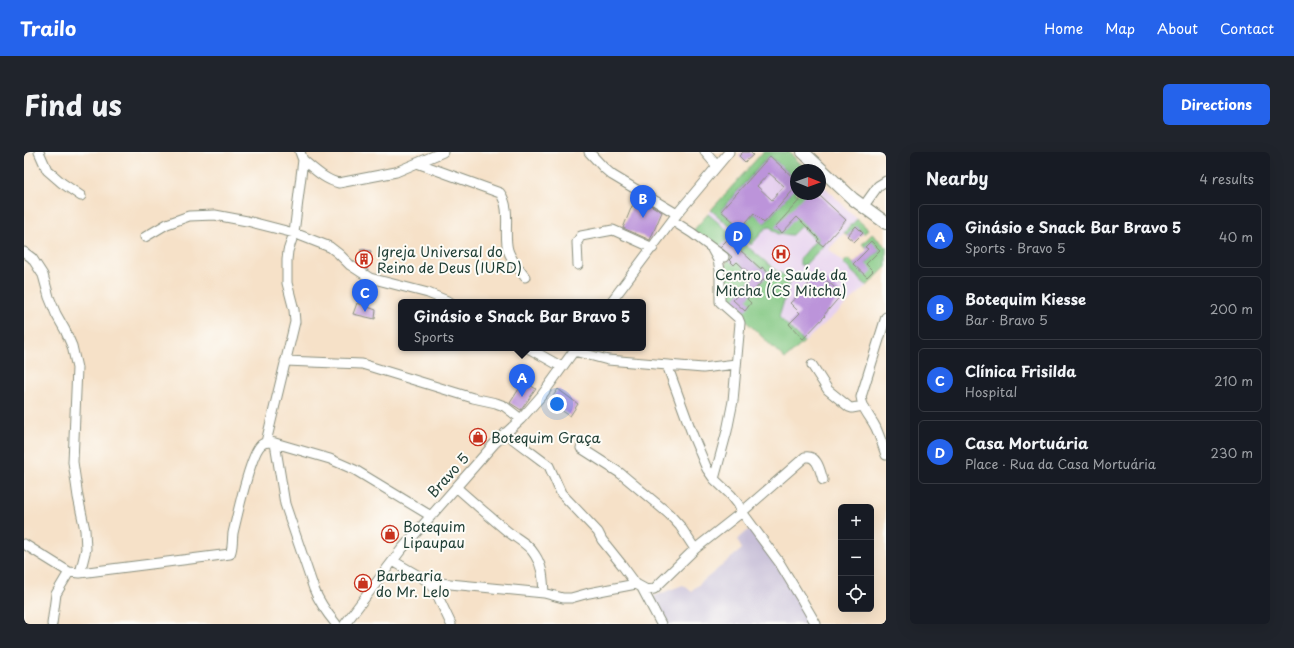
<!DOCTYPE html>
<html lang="en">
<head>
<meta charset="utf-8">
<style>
  :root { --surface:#171b24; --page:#20242c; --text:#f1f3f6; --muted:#9ea1a6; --line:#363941; --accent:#2563eb }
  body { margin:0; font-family:"Playpen Sans",sans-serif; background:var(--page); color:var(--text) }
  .controls { position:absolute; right:12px; bottom:12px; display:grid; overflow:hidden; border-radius:6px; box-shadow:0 4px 16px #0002 }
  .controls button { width:36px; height:36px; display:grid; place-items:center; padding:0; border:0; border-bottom:1px solid var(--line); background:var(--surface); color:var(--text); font:20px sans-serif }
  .compass { position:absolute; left:766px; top:12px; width:36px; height:36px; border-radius:50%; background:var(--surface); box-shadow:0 4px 16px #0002; rotate:91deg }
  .you { position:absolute; left:533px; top:252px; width:14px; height:14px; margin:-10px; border:3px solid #fff; border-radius:50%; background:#1a73e8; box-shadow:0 0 0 6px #1a73e833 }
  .badge { display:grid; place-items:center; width:26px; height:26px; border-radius:50%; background:var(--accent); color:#fff; font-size:13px; font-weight:700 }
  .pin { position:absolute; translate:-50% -33px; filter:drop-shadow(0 1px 2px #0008) }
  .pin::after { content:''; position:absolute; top:21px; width:14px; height:12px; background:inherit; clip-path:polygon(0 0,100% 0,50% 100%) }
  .popup { position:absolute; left:374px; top:147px; width:248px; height:52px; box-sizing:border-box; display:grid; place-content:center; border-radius:6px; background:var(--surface); filter:drop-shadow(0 1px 3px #0005); font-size:13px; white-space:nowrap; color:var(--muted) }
  .popup b { font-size:15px; color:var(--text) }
  .popup::after { content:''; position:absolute; left:50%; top:100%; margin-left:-8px; border:8px solid transparent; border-top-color:var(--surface) }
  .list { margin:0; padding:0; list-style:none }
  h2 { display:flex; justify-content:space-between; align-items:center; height:52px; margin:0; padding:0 16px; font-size:17px }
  h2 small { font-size:13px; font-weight:400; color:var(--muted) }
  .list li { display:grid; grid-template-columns:26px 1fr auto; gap:12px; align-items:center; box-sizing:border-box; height:64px; margin:0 8px 8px; padding:0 8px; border:1px solid var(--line); border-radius:6px }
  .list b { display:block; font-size:15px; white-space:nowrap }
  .list p { margin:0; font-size:13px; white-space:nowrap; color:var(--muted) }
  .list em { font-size:13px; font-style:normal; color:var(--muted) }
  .icon { flex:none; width:22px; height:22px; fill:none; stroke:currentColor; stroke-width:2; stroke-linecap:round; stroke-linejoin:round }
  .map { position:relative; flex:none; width:862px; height:472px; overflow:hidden; border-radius:6px }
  header { display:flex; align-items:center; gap:24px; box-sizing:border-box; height:56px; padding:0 20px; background:var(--accent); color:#fff }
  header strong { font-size:19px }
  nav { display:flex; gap:22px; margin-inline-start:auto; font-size:14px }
  .intro { display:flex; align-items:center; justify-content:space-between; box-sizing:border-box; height:96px; padding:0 24px }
  h1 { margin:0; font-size:28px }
  .button { padding:10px 18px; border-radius:6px; background:var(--accent); color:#fff; font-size:14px; font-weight:700 }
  main { display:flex; gap:24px; padding:0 24px }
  aside { flex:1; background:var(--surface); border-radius:6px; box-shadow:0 4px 16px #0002 }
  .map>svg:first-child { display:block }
</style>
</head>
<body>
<header>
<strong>Trailo</strong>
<nav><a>Home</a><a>Map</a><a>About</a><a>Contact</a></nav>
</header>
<div class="intro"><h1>Find us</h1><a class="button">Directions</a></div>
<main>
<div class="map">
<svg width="862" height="472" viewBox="0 0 862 472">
  <rect width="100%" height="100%" fill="#fdfcf7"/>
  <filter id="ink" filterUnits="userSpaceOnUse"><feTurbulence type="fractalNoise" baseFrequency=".025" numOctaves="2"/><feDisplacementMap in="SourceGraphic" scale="8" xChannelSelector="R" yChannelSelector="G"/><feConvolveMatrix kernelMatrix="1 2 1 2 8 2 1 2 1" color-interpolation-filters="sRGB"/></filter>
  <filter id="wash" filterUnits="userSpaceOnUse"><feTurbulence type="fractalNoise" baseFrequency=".012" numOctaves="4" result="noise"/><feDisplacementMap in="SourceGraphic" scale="16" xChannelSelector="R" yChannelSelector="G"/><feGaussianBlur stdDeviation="0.9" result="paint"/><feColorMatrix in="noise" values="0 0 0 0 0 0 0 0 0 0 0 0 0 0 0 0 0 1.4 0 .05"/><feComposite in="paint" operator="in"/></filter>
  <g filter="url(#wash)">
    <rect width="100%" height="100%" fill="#f6e1c8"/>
    <path fill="#e7d2ef" d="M739 0H765L783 18H772V42H796V30L833 67 805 97 843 134 761 207 702 111 707 105 669 79Z"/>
    <path fill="#c8bfd8" d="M727 376 759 422 788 472H642L628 445 659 433 667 439 718 397 713 388Z"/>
    <path fill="#82c782" stroke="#50825b" d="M739 0H765L783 18H772V28L769 25 767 28 765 21 758 15 756 17 754 11 745 4 697 58 705 66 715 54 720 58 709 70 715 75 712 80 687 58Z
      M772 35V42H794L795 87 799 94 782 112 779 113H776V107L792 88 777 74 768 83 754 82 746 75 742 76 727 93 713 81 730 61 741 71Z
      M684 62 754 120 767 126 755 165 780 190 761 207 699 147 702 111 707 105 669 79Z
      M833 67 844 77 840 82 832 75 823 84 820 81Z
      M848 82 862 95V115L843 134 819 111 824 107 836 118 856 98 841 95 838 92Z"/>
    <g id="blocks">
      <path fill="#bc94da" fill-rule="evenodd" d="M719 0H726L729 3 721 10 715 4Z
        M746 4 772 28V35L740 71 730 61 717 76 697 59ZM745 21 760 34 748 48 733 34Z
        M781 42H793L796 45V44L822 68 799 94 793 89 795 87 773 65 758 81 751 75Z
        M621 50 638 60 626 88 599 76 608 54Z
        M832 74 839 81 830 90 823 84Z
        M704 87 737 117 738 115 745 121 723 147 727 151 721 159 709 148 729 125 713 110 710 113 705 108 708 105 696 95Z
        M847 89 856 98 842 112 849 119 843 125 829 112 844 97 841 95Z
        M337 97 347 99 343 117 334 111Z
        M794 121 818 142 800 163 801 164 779 187 765 172 776 161 766 151 777 141Z
        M333 151 352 158 351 167 329 162Z
        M500 229 512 237 497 258 486 251Z
        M534 237 554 252 546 264 525 250Z"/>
    </g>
  </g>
  <g filter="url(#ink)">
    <use href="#blocks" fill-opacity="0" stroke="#8a8f7e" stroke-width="1"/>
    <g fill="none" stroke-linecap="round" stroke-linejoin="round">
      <g stroke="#8a8f7e" stroke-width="11">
        <path id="minor" d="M15 0 23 18 38 31 57 44
          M565 0 580 16 588 23 653 62
          M681 0 693 14
          M279 8C290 17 301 28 315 31L372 20 419 0
          M393 11 476 41C488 57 479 81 484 98 487 108 495 117 501 125
          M839 55 854 34 862 29
          M649 69 668 81 700 105
          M121 85 143 72 165 64 191 63 223 69 270 81 306 95 315 102 326 113 346 126 404 141 426 150
          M688 97 694 108 696 118V150L714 166 716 171 709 249 703 279 690 327
          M0 100 8 106 19 123 25 145 32 162 41 178 48 194 53 216 49 310 54 345 61 378 62 397 56 421
          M554 113 553 90 557 84 589 78 629 96
          M587 150 653 62 705 0
          M862 165 837 245C839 259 846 264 852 276 856 285 859 294 862 303
          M504 196 538 215
          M550 199 584 208 679 216 712 212
          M261 209 338 212 449 246 472 251 480 254 497 267
          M643 213 669 284 683 317 690 327 707 343 714 352 718 360 755 410 778 448 792 472
          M788 213 804 238 825 255 828 256 839 254
          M481 281 525 314 537 341 574 380 578 388 598 413 612 432 623 438 630 437 634 433 671 397 718 360 781 305C794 303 796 319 799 328
          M242 290 271 170 270 158 263 131V108L264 99 270 81 279 8 276 0
          M251 291 261 352 290 437C295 450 303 461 312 472
          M557 296 596 321 645 362 656 374 671 397
          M432 335C449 350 466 365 483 379 493 387 505 392 511 403 519 415 519 427 520 441
          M0 392 45 420 56 421 206 402C209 396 208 389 209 381 213 365 226 303 237 293 241 289 246 290 251 291L306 307 331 318 407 364
          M369 409 405 430 410 436 427 472
          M405 430 520 441 539 446H547L565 441 612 432
          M618 436 637 472
          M28 472 32 442 45 420
          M321 472 377 398 470 292 497 267 518 243 552 196"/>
      </g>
      <g stroke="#8a8f7e" stroke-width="14">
        <path id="major" d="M779 0 829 47 862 71"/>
      </g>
      <use href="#minor" stroke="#fff" stroke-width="9"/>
      <use href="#major" stroke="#fff" stroke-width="12"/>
    </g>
  </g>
  <defs>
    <g id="hospital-ring" transform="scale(0.9)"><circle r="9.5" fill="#fdfcf7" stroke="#c8321e" stroke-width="1.5"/><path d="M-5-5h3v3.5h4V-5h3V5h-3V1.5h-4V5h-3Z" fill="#c8321e"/></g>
    <g id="building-ring" transform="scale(0.9)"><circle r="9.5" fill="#fdfcf7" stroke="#c8321e" stroke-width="1.5"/><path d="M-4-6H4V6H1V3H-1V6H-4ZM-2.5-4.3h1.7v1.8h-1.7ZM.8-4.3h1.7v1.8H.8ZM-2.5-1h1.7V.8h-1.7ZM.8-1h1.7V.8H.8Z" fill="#c8321e"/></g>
    <g id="shop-ring" transform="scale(0.9)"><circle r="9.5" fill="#fdfcf7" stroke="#c8321e" stroke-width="1.5"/><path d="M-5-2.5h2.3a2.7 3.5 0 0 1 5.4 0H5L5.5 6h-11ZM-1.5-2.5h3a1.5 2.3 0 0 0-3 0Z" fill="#c8321e"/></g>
  </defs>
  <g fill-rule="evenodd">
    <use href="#hospital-ring" x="757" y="102"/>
    <use href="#building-ring" x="340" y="107"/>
    <use href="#shop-ring" x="454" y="285"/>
    <use href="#shop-ring" x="366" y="382"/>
    <use href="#shop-ring" x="339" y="431"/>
  </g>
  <g text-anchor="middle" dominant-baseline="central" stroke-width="4" stroke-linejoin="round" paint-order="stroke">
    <g font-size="14" fill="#1f3d34" stroke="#fdfcf7" text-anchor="start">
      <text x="353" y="99">Igreja Universal do<tspan x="353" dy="16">Reino de Deus (IURD)</tspan></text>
      <text x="757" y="122" text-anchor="middle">Centro de Saúde da<tspan x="757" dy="16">Mitcha (CS Mitcha)</tspan></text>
      <text x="467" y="285">Botequim Graça</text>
      <text x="379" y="374">Botequim<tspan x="379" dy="16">Lipaupau</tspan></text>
      <text x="352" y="423">Barbearia<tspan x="352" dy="16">do Mr. Lelo</tspan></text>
    </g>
    <g font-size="14" fill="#1f3d34" stroke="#fdfcf7">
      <text transform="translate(424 323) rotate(-48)">Bravo 5</text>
    </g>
  </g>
</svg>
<div class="controls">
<button>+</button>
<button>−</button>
<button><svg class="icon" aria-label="locate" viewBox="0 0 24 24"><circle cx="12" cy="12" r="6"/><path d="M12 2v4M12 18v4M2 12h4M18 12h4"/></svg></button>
</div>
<svg class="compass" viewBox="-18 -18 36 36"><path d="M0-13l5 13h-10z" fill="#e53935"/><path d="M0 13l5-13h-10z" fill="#9ea1a6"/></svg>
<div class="you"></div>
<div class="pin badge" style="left:498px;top:245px">A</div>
<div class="popup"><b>Ginásio e Snack Bar Bravo 5</b>Sports</div>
<div class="pin badge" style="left:619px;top:66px">B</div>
<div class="pin badge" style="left:341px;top:160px">C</div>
<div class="pin badge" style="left:714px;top:103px">D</div>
</div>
<aside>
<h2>Nearby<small>4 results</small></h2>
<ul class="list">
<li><span class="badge">A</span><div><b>Ginásio e Snack Bar Bravo 5</b><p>Sports · Bravo 5</p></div><em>40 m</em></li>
<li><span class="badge">B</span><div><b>Botequim Kiesse</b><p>Bar · Bravo 5</p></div><em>200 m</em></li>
<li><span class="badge">C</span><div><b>Clínica Frisilda</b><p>Hospital</p></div><em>210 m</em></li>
<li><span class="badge">D</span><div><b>Casa Mortuária</b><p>Place · Rua da Casa Mortuária</p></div><em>230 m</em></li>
</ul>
</aside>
</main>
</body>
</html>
